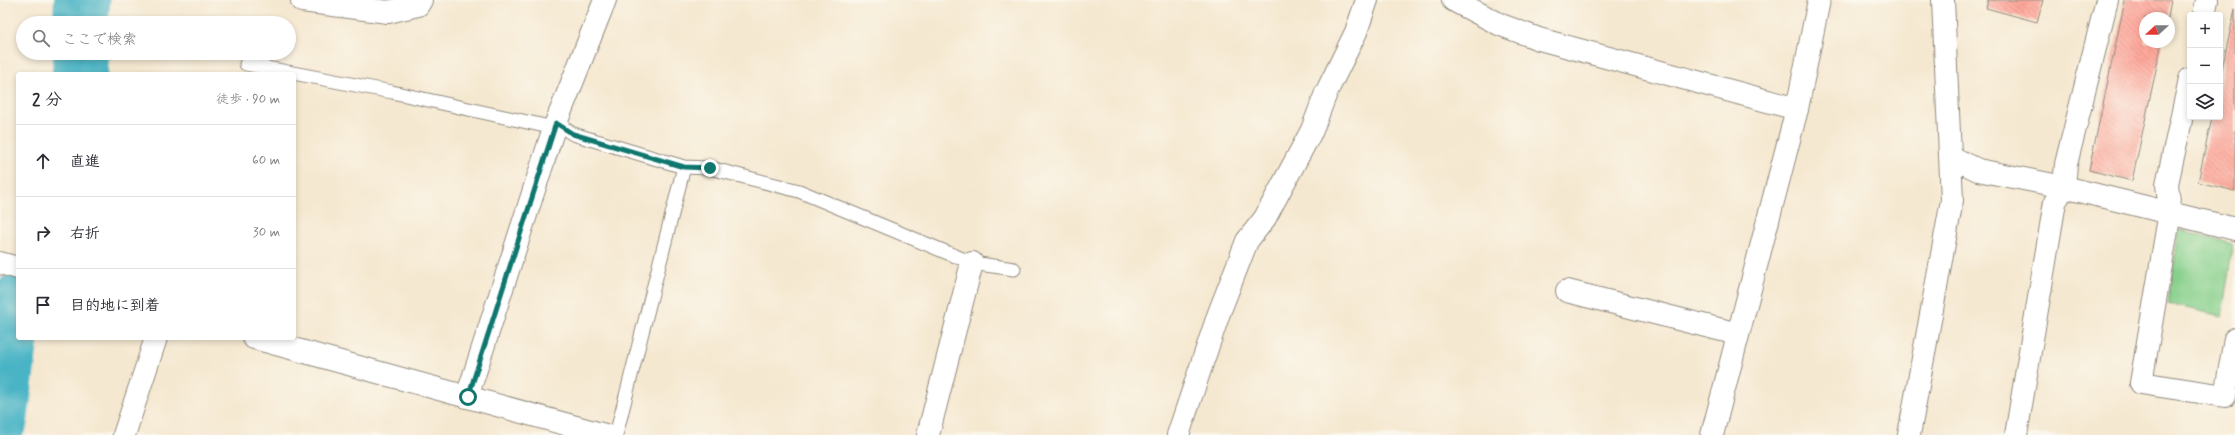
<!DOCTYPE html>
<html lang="ja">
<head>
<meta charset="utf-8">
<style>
  :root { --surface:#fff; --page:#f7f7f7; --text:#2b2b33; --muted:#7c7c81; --line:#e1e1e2 }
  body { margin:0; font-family:Mynerve,"Klee One",sans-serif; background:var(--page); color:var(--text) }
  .controls { position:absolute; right:12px; top:12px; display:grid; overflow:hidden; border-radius:4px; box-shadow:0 2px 6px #0003 }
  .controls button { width:36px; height:36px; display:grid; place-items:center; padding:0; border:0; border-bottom:1px solid var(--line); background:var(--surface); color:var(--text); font:20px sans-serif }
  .compass { position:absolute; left:2139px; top:12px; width:36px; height:36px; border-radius:50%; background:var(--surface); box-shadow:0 2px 6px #0003; rotate:249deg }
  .stop { position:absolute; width:12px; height:12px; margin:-9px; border:3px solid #0f766e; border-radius:50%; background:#fff }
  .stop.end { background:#0f766e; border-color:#fff; box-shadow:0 1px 4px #0008 }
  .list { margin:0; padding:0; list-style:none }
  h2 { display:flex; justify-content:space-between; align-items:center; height:52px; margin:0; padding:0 16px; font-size:17px }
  h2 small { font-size:13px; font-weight:400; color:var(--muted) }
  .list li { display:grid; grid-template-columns:26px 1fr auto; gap:12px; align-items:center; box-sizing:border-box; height:72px; padding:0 16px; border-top:1px solid var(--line) }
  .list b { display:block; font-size:15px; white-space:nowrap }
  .list em { font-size:13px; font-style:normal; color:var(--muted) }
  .icon { flex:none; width:22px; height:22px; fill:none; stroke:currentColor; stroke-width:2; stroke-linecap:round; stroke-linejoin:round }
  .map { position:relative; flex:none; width:2235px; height:435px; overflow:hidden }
  .search { position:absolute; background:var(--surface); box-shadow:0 2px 6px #0003; left:16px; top:16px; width:280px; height:44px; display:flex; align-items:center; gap:10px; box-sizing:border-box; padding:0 14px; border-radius:22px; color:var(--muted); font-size:15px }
  .panel { position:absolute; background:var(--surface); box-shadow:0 2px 6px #0003; left:16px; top:72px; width:280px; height:268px; border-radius:4px }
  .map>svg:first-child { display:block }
</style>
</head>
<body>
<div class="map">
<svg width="2235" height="435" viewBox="0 0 2235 435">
  <defs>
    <pattern id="building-back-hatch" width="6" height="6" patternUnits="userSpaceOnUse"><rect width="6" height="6" fill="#ffa89b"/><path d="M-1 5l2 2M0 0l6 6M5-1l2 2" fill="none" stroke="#cf897f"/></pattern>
  </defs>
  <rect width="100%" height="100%" fill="#fbf7ec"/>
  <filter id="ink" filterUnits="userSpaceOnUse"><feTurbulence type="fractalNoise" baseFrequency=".025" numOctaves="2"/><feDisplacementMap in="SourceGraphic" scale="8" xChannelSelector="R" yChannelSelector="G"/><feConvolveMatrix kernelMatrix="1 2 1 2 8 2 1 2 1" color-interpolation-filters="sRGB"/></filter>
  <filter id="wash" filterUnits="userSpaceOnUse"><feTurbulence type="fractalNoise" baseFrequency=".012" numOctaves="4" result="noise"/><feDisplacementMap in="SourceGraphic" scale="16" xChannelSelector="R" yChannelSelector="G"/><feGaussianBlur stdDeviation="0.9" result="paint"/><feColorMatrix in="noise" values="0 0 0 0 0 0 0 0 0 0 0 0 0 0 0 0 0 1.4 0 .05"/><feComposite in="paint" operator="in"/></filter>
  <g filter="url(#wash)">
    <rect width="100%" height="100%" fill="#f5e8d0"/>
    <path fill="#87d08c" stroke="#597e5c" d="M2179 229 2233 244 2222 316 2168 304Z"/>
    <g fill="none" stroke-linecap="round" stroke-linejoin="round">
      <path stroke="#48b4c5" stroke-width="56" d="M81 23 82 0
        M80 74 81 53
        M0 419 13 320 18 301"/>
    </g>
    <g id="blocks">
      <path fill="url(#building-back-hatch)" d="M1988 0H2043L2037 22 1986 8Z
        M2125 0H2171L2168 18H2145V42H2162L2132 181 2089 170Z
        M2235 9V191L2198 182 2212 117H2220V78Z"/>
    </g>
  </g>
  <g filter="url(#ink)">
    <use href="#blocks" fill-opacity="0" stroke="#908a7e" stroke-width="1"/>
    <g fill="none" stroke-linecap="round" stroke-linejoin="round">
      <g stroke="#908a7e" stroke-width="15">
        <path id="service" d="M246 64 392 92 554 128
          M556 123 573 134 684 167 710 168 799 191 972 263 1014 269
          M616 435 684 167"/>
      </g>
      <g stroke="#908a7e" stroke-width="24">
        <path id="minor" d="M1453 0 1501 25 1539 39 1797 109 1819 0
          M302 1 388 12 418 5 421 0
          M2204 15 2207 0
          M2190 79 2167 184 2170 212 2141 383 2225 396 2235 339
          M1951 157 1978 170 2064 187 2235 229
          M1567 291 1738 334
          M467 397 554 128 605 0
          M124 435 156 338
          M928 435 972 263
          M1178 435 1219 313 1247 241 1265 218 1312 130 1326 93 1356 32 1367 0
          M1909 435 1952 200 1943 0
          M2016 435 2055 202 2064 187 2066 164 2107 0"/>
      </g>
      <g stroke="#908a7e" stroke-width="24">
        <path id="tertiary" d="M1712 435 1797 109"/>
      </g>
      <g stroke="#908a7e" stroke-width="24">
        <path id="secondary" d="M0 263 18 268
          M254 338 605 435"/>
      </g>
      <use href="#service" stroke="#fff" stroke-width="13"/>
      <use href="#minor" stroke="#fff" stroke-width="22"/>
      <use href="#tertiary" stroke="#fff" stroke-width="22"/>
      <use href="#secondary" stroke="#fff" stroke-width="22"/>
    </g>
  </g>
  <g fill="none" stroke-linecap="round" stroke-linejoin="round" filter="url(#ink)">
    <path stroke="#0f766e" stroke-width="5" d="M468 397 556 123 573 134 684 167 710 168"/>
  </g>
</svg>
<div class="controls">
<button>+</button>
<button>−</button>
<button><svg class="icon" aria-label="layers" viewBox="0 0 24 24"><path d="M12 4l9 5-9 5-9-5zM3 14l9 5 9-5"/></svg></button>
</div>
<svg class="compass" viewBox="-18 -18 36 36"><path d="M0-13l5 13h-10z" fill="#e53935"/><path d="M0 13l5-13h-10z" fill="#7c7c81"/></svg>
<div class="stop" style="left:468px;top:397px"></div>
<div class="stop end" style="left:710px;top:168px"></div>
<div class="search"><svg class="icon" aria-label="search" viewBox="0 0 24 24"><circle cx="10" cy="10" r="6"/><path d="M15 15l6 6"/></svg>ここで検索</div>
<section class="panel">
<h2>2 分<small>徒歩 · 90 m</small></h2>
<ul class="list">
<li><svg class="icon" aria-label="ahead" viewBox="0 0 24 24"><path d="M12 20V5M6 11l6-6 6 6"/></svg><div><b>直進</b></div><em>60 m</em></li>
<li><svg class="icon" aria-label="right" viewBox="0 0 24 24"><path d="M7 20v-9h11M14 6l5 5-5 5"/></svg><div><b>右折</b></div><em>30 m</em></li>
<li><svg class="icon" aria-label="arrive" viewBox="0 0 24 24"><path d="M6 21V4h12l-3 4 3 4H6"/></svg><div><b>目的地に到着</b></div></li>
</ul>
</section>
</div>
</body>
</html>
